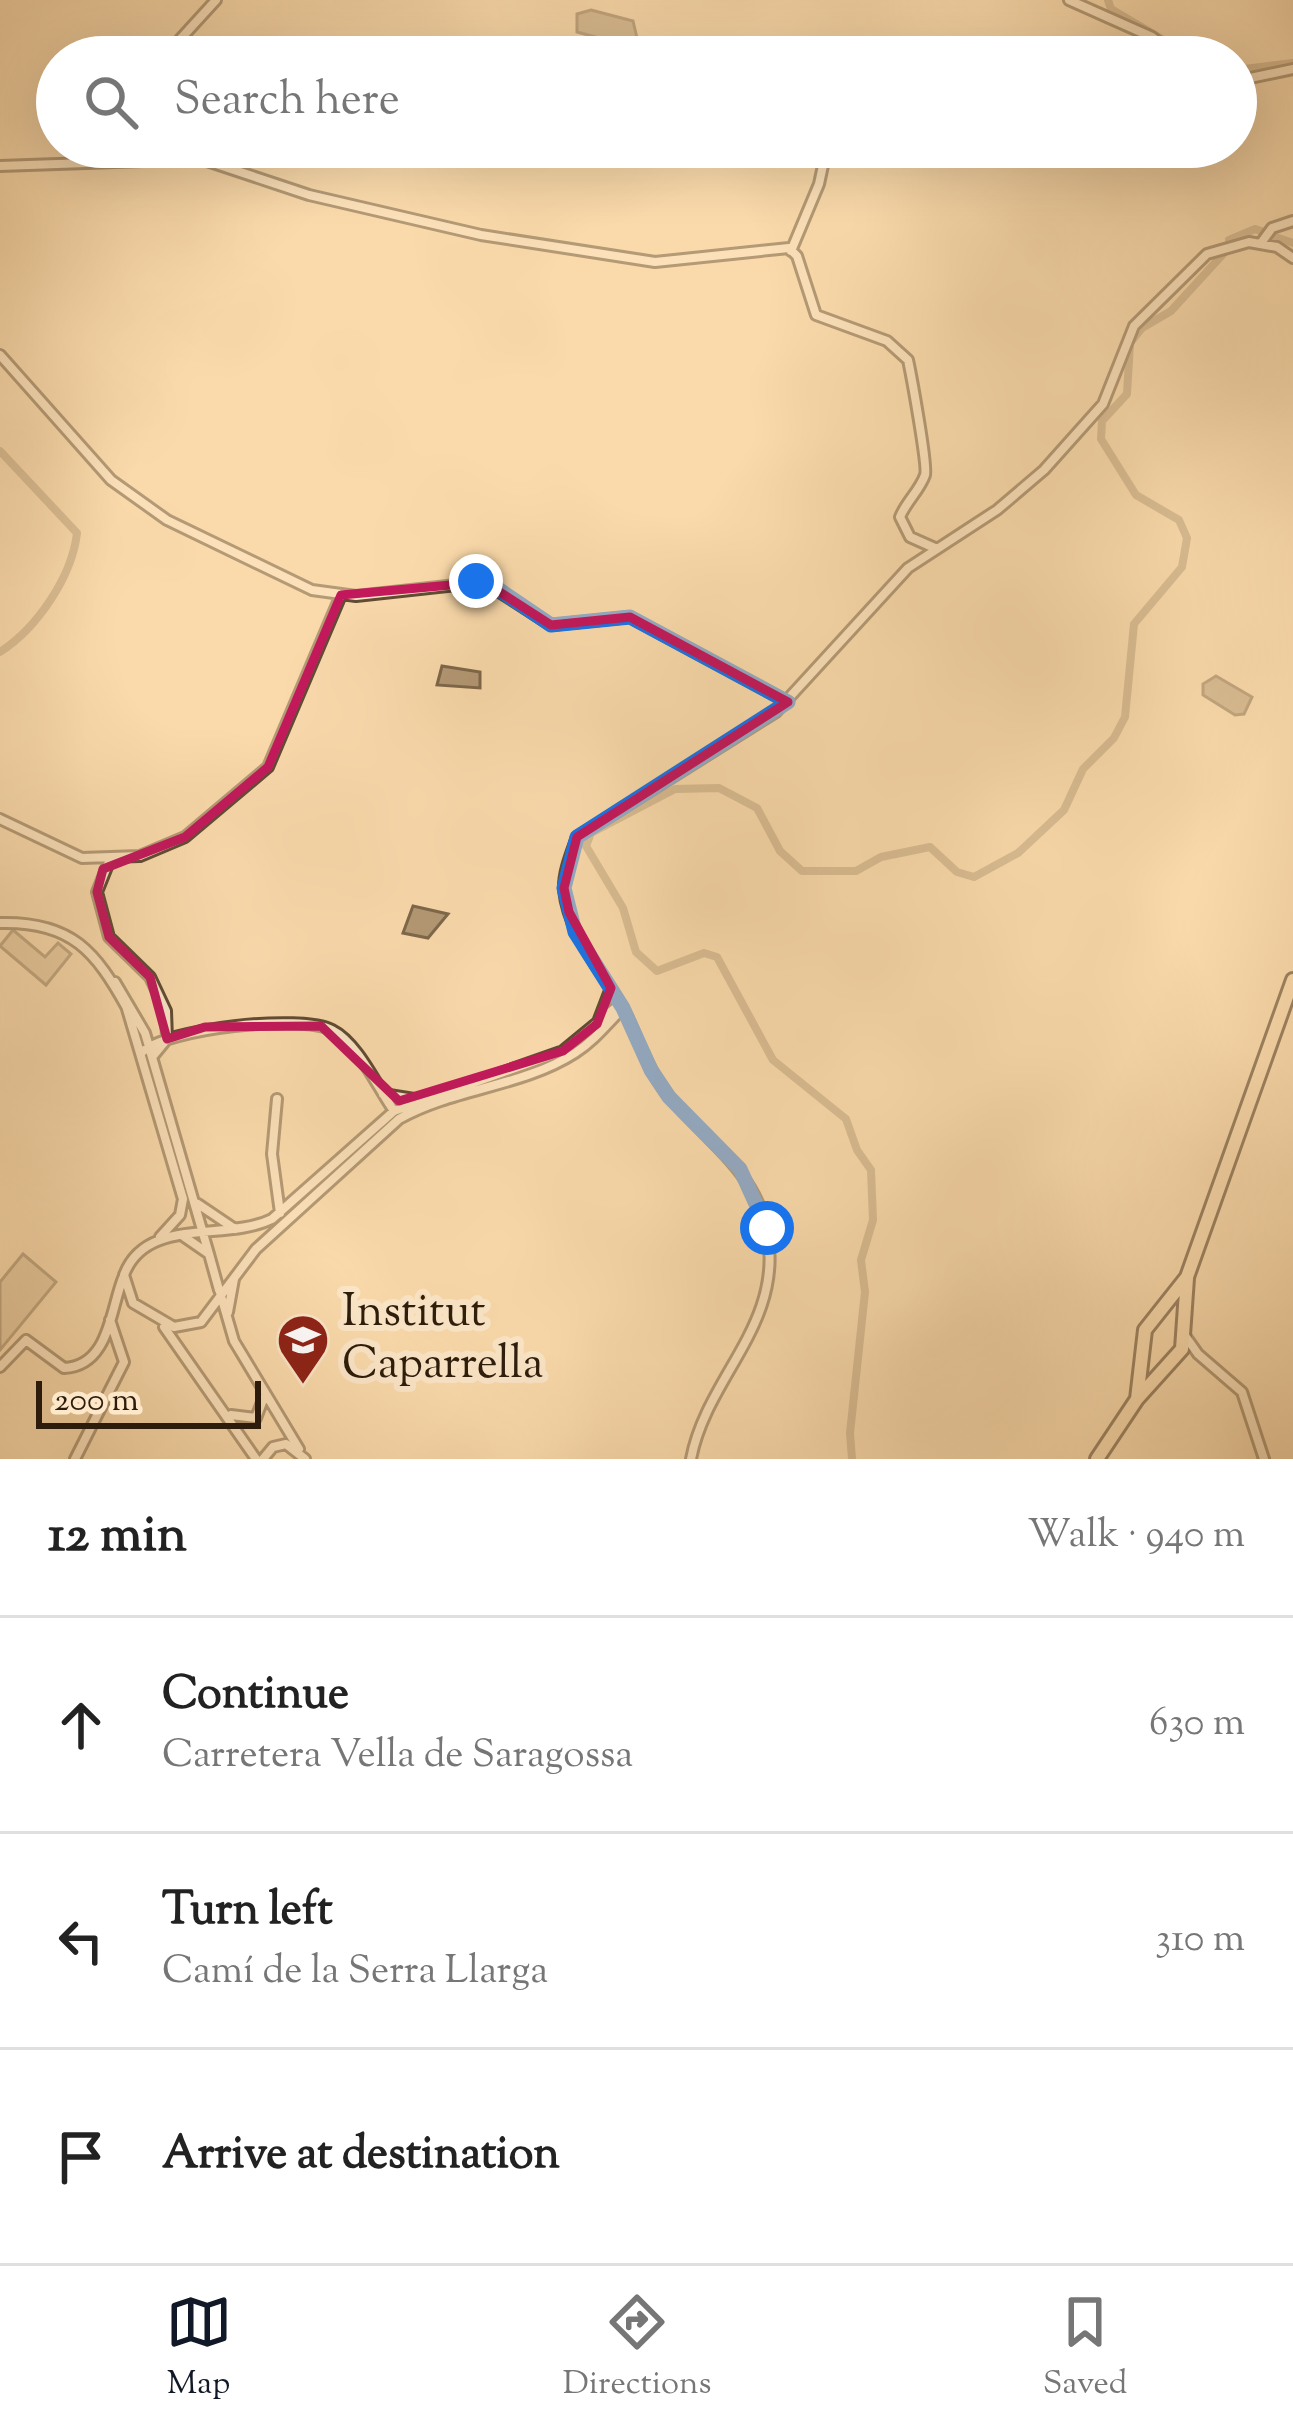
<!DOCTYPE html>
<html lang="en">
<head>
<meta charset="utf-8">
<style>
  :root { --surface:#fff; --page:#f6f6f6; --text:#222; --muted:#767676; --line:#e0e0e0; --accent:#111827 }
  body { margin:0; font-family:"Sorts Mill Goudy",serif; background:var(--page); color:var(--text) }
  .scale { position:absolute; left:36px; bottom:30px; width:225px; box-sizing:border-box; padding-left:12px; border:6px solid #2d1c0b; border-top:0; font-size:33px; line-height:42px; white-space:nowrap; color:#2d1c0b; -webkit-text-stroke:9px #fce7c9; paint-order:stroke }
  .stop { position:absolute; width:36px; height:36px; margin:-27px; border:9px solid #1a73e8; border-radius:50%; background:#fff }
  .stop.end { background:#1a73e8; border-color:#fff; box-shadow:0 3px 12px #0008 }
  .list { margin:0; padding:0; list-style:none }
  h2 { display:flex; justify-content:space-between; align-items:center; height:156px; margin:0; padding:0 48px; font-size:51px }
  h2 small { font-size:39px; font-weight:400; color:var(--muted) }
  .list li { display:grid; grid-template-columns:78px 1fr auto; gap:36px; align-items:center; box-sizing:border-box; height:216px; padding:0 48px; border-top:3px solid var(--line) }
  .list b { display:block; font-size:45px; white-space:nowrap }
  .list p { margin:0; font-size:39px; white-space:nowrap; color:var(--muted) }
  .list em { font-size:39px; font-style:normal; color:var(--muted) }
  .icon { flex:none; width:66px; height:66px; fill:none; stroke:currentColor; stroke-width:2; stroke-linecap:round; stroke-linejoin:round }
  .map { position:relative; flex:none; width:1293px; height:1459px; overflow:hidden }
  .search { position:absolute; background:var(--surface); box-shadow:0 12px 48px #0002; left:36px; right:36px; top:36px; height:132px; display:flex; align-items:center; gap:30px; box-sizing:border-box; padding:0 42px; border-radius:66px; color:var(--muted); font-size:45px }
  .sheet { height:804px; background:var(--surface) }
  nav { display:flex; justify-content:space-around; align-items:center; box-sizing:border-box; height:168px; border-top:3px solid var(--line); background:var(--surface); font-size:33px; color:var(--muted) }
  nav a { display:grid; justify-items:center; gap:6px }
  nav .on { color:var(--accent) }
  .map>svg:first-child { display:block }
</style>
</head>
<body>
<div class="map">
<svg width="1293" height="1459" viewBox="0 0 1293 1459">
  <rect width="100%" height="100%" fill="#fadaac"/>
  <filter id="stains"><feTurbulence type="fractalNoise" baseFrequency=".00167" numOctaves="4"/><feColorMatrix values="0 0 0 0 .2 0 0 0 0 .09 0 0 0 0 .02 0 0 0 .5 -.17"/></filter>
  <radialGradient id="worn" r=".72"><stop offset=".6" stop-color="#630" stop-opacity="0"/><stop offset="1" stop-color="#630" stop-opacity=".3"/></radialGradient>
  <path fill="#d7ba91" stroke="#826b4e" stroke-width="3" d="M13 930 45 957 58 943 71 954 46 985 0 946Z
    M23 1254 56 1282 0 1350V1282Z"/>
  <path fill="#b49975" stroke="#7e674b" stroke-width="3" d="M591 10 633 21 637 38 621 44 577 32V14Z
    M442 666 480 672V688L437 685Z
    M1216 676 1252 697 1244 714 1235 715 1203 695V684Z
    M413 906 448 914 428 938 403 933Z"/>
  <g fill="none" stroke-linecap="round" stroke-linejoin="round">
    <path stroke="#b49975" stroke-width="8" d="M1108 0 1111 9 1192 57
      M1236 70 1293 63
      M1269 235 1293 243
      M1229 240 1255 229 1264 232
      M0 451 77 533C72 577 37 628 0 652
      M852 1459 850 1433 865 1292 861 1260 873 1220 871 1170 857 1150 846 1119 773 1060 717 957 704 953 657 971 636 952 623 908 586 846 591 833 675 789 719 788 757 808 780 851 802 871H856L881 857 930 847 957 872 974 877 1018 853 1064 810 1083 769 1114 738 1125 717 1134 624 1182 567 1187 538 1179 520 1136 495 1101 439 1102 421 1127 394 1130 343 1142 328 1171 311 1224 253"/>
    <g stroke="#604c33" stroke-width="14">
      <path id="minor" d="M1069 0 1152 37 1178 57
        M164 57 216 0
        M1236 81 1293 69
        M0 166 201 159 309 195 481 235 655 262 789 248 797 256 816 315 887 341 908 360C911 374 928 466 925 475 920 490 906 502 900 517L910 537 937 549
        M1261 243 1272 228 1293 221
        M791 251 819 184 827 147
        M0 355 111 480 167 520 312 590 356 596 484 582 551 625 630 617 788 702
        M0 819 82 858 140 856 185 837 268 767 341 595
        M109 862 97 892 109 937 150 977 166 1011 167 1039 153 1056
        M0 923C72 921 96 952 127 1008
        M115 982 145 1033 209 1254
        M620 1004 563 1051 394 1111 272 1219C225 1242 146 1216 124 1275L133 1303 174 1327 201 1322 256 1249 399 1119C454 1088 522 1087 575 1053 594 1041 607 1024 623 1008
        M127 1009 183 1199 180 1215 160 1237
        M598 1022 611 988
        M141 1053C166 1028 301 1014 332 1030 358 1043 377 1087 394 1111
        M383 1094 414 1099
        M277 1099 272 1154 280 1213
        M198 1204 235 1229
        M183 1236 209 1254 219 1290
        M219 1289 234 1341 299 1449
        M228 1312 234 1279
        M164 1327 256 1459
        M1186 1337 1198 1354 1242 1392 1264 1459
        M0 1367 26 1340 64 1368C109 1366 110 1311 123 1278
        M231 1415 256 1418 264 1397
        M75 1459 124 1362 110 1320
        M263 1459 273 1447 286 1444 305 1459
        M691 1459C707 1376 785 1324 767 1231 756 1173 708 1141 672 1100 650 1075 639 1041 625 1012 604 972 569 937 564 890 563 873 571 854 577 837L776 712 908 568 997 510 1044 470 1103 404 1134 326 1207 254 1249 242 1277 247 1293 258"/>
    </g>
    <g stroke="#2d1c0b" stroke-width="18">
      <path id="primary" d="M1137 1399 1145 1330 1187 1277 1293 980
        M1097 1459 1137 1399 1182 1349 1187 1278"/>
    </g>
    <use href="#minor" stroke="#fce7c9" stroke-width="8"/>
    <use href="#primary" stroke="#fadaac" stroke-width="12"/>
  </g>
  <g fill="none" stroke-linecap="round" stroke-linejoin="round">
    <path stroke="#1a73e8" stroke-width="15" d="M476 581 498 589 551 625 630 617 788 702 577 837 564 888 575 932 623 1008 651 1070 669 1097 740 1169 767 1228"/>
  </g>
  <path d="M0 0H1293V1459H0ZM484 582 551 625 630 617 788 702 577 837 564 888 569 912 611 988 597 1024 563 1051 399 1101 321 1026 205 1027 167 1039 150 977 109 937 97 892 103 869 185 837 268 767 341 595Z" fill="#fadaac" fill-opacity=".55" fill-rule="evenodd"/>
  <path fill="none" stroke="#c2185b" stroke-width="9" stroke-linejoin="round" d="M484 582 551 625 630 617 788 702 577 837 564 888 569 912 611 988 597 1024 563 1051 399 1101 321 1026 205 1027 167 1039 150 977 109 937 97 892 103 869 185 837 268 767 341 595Z"/>
  <defs>
    <g id="school-pin" transform="scale(2.7)"><path d="M0 17L-7.5 6A9.5 9.5 0 1 1 7.5 6Z" fill="#8f2418" stroke="#fce7c9"/><path d="M0-5L7-2L0 1L-7-2ZM-4 1L0 2.5L4 1V4Q0 6-4 4Z" fill="#fff"/></g>
  </defs>
  <g fill-rule="evenodd">
    <use href="#school-pin" x="303" y="1340"/>
  </g>
  <g text-anchor="middle" dominant-baseline="central" stroke-width="12" stroke-linejoin="round" paint-order="stroke">
    <g font-size="45" fill="#2d1c0b" stroke="#fce7c9" text-anchor="start">
      <text x="342" y="1314">Institut<tspan x="342" dy="52">Caparrella</tspan></text>
    </g>
  </g>
  <rect width="100%" height="100%" filter="url(#stains)"/>
  <rect width="100%" height="100%" fill="url(#worn)"/>
</svg>
<div class="scale">200 m</div>
<div class="stop" style="left:767px;top:1228px"></div>
<div class="stop end" style="left:476px;top:581px"></div>
<div class="search"><svg class="icon" aria-label="search" viewBox="0 0 24 24"><circle cx="10" cy="10" r="6"/><path d="M15 15l6 6"/></svg>Search here</div>
</div>
<section class="sheet">
<h2>12 min<small>Walk · 940 m</small></h2>
<ul class="list">
<li><svg class="icon" aria-label="ahead" viewBox="0 0 24 24"><path d="M12 20V5M6 11l6-6 6 6"/></svg><div><b>Continue</b><p>Carretera Vella de Saragossa</p></div><em>630 m</em></li>
<li><svg class="icon" aria-label="left" viewBox="0 0 24 24"><path d="M17 20v-9H6M10 6l-5 5 5 5"/></svg><div><b>Turn left</b><p>Camí de la Serra Llarga</p></div><em>310 m</em></li>
<li><svg class="icon" aria-label="arrive" viewBox="0 0 24 24"><path d="M6 21V4h12l-3 4 3 4H6"/></svg><div><b>Arrive at destination</b></div></li>
</ul>
</section>
<nav>
<a class="on"><svg class="icon" aria-label="map" viewBox="0 0 24 24"><path d="M3 6l6-2 6 2 6-2v14l-6 2-6-2-6 2zM9 4v14M15 6v14"/></svg>Map</a>
<a><svg class="icon" aria-label="directions" viewBox="0 0 24 24"><path d="M12 3l9 9-9 9-9-9zM9 14v-3h6M13 9l2 2-2 2"/></svg>Directions</a>
<a><svg class="icon" aria-label="saved" viewBox="0 0 24 24"><path d="M7 4h10v16l-5-4-5 4z"/></svg>Saved</a>
</nav>
</body>
</html>
